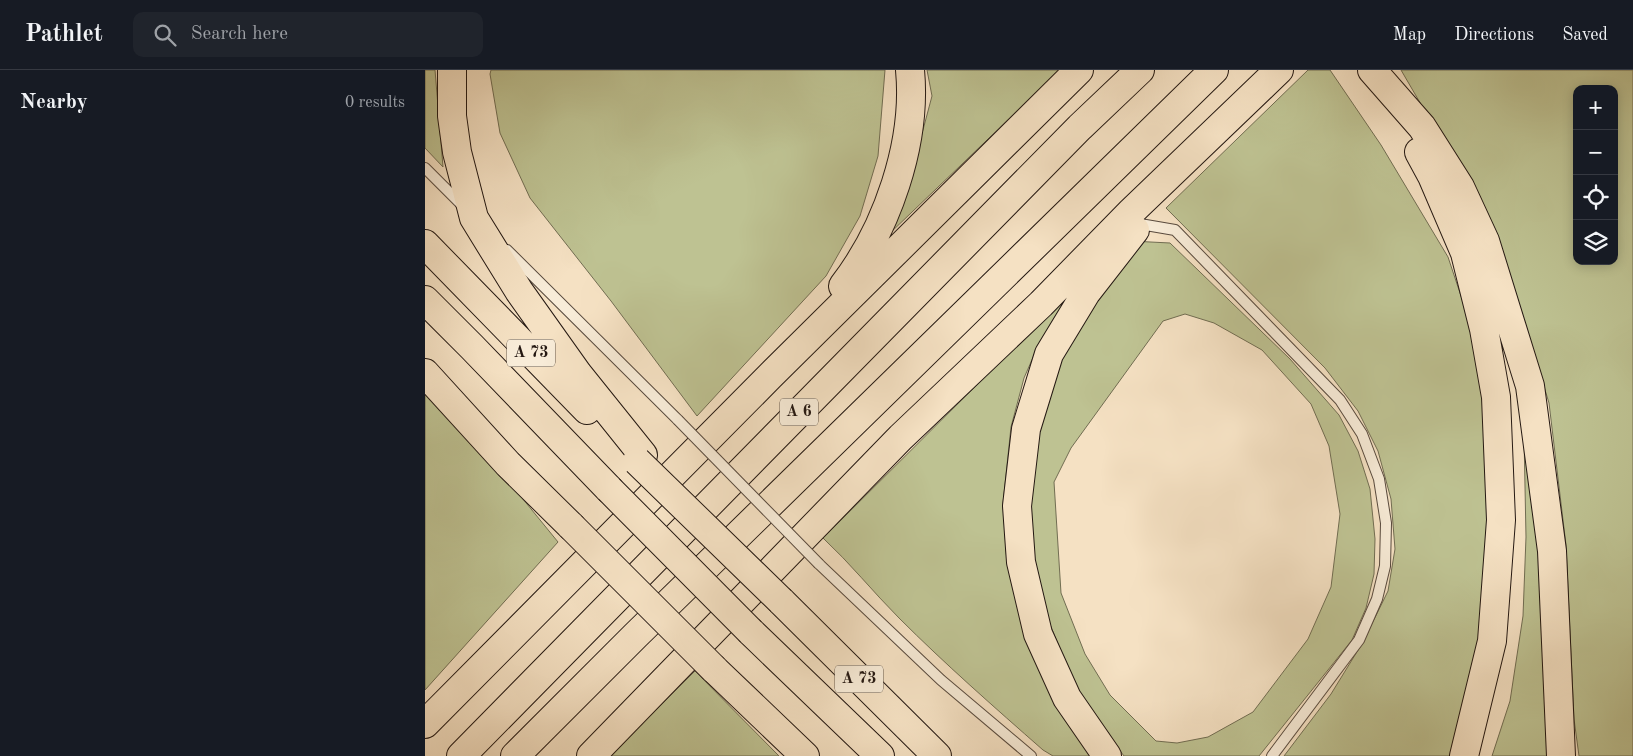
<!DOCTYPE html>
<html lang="en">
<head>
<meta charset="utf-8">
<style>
  :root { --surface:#171b24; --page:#20242c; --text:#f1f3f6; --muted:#9ea1a6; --line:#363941 }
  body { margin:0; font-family:"Old Standard TT",serif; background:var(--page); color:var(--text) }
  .controls { position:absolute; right:15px; top:15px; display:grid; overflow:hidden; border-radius:10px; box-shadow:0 2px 12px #0003 }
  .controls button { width:45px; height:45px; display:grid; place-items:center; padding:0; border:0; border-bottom:1px solid var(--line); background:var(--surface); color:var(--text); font:25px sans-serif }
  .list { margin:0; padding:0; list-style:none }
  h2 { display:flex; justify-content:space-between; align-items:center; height:65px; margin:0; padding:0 20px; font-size:21px }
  h2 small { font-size:16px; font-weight:400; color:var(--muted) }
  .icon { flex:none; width:28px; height:28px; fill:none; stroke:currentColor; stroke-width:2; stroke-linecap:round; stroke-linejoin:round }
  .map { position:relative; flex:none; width:1208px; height:686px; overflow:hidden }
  header { display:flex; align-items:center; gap:30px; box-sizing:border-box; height:70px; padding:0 25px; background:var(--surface); border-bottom:1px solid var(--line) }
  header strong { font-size:24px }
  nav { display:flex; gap:28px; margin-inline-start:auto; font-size:18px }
  .search { width:350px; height:45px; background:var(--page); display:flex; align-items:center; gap:12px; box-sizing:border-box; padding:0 18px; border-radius:10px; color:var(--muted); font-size:19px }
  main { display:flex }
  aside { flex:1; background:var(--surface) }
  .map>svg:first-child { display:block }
</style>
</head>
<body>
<header>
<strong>Pathlet</strong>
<div class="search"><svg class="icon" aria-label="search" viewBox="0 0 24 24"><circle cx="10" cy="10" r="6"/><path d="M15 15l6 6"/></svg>Search here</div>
<nav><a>Map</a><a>Directions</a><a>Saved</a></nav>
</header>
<main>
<aside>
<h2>Nearby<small>0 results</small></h2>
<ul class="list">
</ul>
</aside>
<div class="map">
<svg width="1208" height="686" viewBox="0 0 1208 686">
  <rect width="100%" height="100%" fill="#f5e1c3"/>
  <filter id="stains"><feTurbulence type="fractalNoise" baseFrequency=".004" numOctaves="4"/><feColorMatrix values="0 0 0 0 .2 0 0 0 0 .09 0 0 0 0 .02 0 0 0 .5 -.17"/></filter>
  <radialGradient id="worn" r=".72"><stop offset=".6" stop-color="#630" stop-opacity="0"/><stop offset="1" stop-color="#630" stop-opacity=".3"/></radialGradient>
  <path fill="#bec292" stroke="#716d52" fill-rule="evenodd" d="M0 0H10L18 97 0 78Z
    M66 0H460L453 86 435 146 401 206 272 346 186 231 105 128 75 63 65 4Z
    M502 0H635L462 166 482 120 507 26Z
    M883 0H905L956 75 1023 187 1044 250 1067 364V534L1033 686H859L906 624 938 572 963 521 970 479 966 429 953 381 933 341 900 298 741 138Z
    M976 0H1208V686H1154L1149 649 1141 475 1124 333 1089 218 1033 98ZM1152 19H1189V191H1152Z
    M706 171 745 173 865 289 914 345 933 381 945 419 950 469 949 504 941 538 927 570 834 686H699L655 628 620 542 608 486 603 429 608 366 638 274ZM760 244 789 253 837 280 886 334 904 376 915 444 906 517 883 569 828 642 783 667 752 673 731 671 685 625 660 584 636 523 629 412 646 378 738 251Z
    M640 233 613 276 599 308 586 357 578 433 582 493 602 543 676 686H628L618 680C569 637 520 594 474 548 448 522 425 493 398 468L633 234Z
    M0 309 133 472 0 620Z
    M1106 361 1127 686H1067L1085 631 1098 546 1101 467 1099 366Z
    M270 601 354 686H184Z"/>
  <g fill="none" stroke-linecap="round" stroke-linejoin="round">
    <g stroke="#584a3e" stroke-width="12">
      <path id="lane" d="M0 98 38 136
        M715 154 750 160 915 330 937 364 954 409 961 453 960 496 952 529 934 570 847 686
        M82 180 253 350
        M394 494 516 610 606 686"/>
    </g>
    <g stroke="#241812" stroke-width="30">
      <path id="highway" d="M27 0V46L32 82 49 148 94 221 153 304 218 385
        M947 0 997 57 1035 117 1060 171 1105 316 1127 481 1136 686
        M994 82 1007 106 1040 183 1059 259 1071 327 1076 450 1067 571 1039 686
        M0 174 162 340
        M418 216C462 159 492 73 485 0
        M0 230 47 277 184 419
        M0 303 83 394 146 456
        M356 531 512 686
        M326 562 455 686
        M289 599 380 686
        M0 654 345 306 654 0
        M36 686 655 57 715 0
        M90 686 211 565 789 0
        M166 686 476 367 616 234 707 141 854 0
        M682 686 642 628 613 564 596 492 592 436 601 359 624 284 661 223 710 160"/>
    </g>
    <use href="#lane" stroke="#f8ecd8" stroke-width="10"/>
    <use href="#highway" stroke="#f5e1c3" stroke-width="28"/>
    <g stroke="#584a3e" stroke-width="12" stroke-linecap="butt">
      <path id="lane-bridge" d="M253 350 394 494"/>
    </g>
    <g stroke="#241812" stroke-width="30" stroke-linecap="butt">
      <path id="highway-bridge" d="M212 391 356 531
        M184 419 326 562
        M146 456 289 599"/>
    </g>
    <use href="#lane-bridge" stroke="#f8ecd8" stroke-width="10"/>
    <use href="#highway-bridge" stroke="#f5e1c3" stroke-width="28"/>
  </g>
  <g text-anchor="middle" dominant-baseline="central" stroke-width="4" stroke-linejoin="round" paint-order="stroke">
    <g fill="#f8ecd8" stroke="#64584d" stroke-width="1">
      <rect x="82" y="269.5" width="48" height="27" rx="4"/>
      <rect x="355" y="328.5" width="38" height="27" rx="4"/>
      <rect x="410" y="595.5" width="48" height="27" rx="4"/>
    </g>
    <g font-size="16" font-weight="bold" fill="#241812">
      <text x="106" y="283">A 73</text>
      <text x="374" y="342">A 6</text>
      <text x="434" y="609">A 73</text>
    </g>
  </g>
  <rect width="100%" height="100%" filter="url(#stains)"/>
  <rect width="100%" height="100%" fill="url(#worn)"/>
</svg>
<div class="controls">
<button>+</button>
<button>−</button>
<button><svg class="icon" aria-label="locate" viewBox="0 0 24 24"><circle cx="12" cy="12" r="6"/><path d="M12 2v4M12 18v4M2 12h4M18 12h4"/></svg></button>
<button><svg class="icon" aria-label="layers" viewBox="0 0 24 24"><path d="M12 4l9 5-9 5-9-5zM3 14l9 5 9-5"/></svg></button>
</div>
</div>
</main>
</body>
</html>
